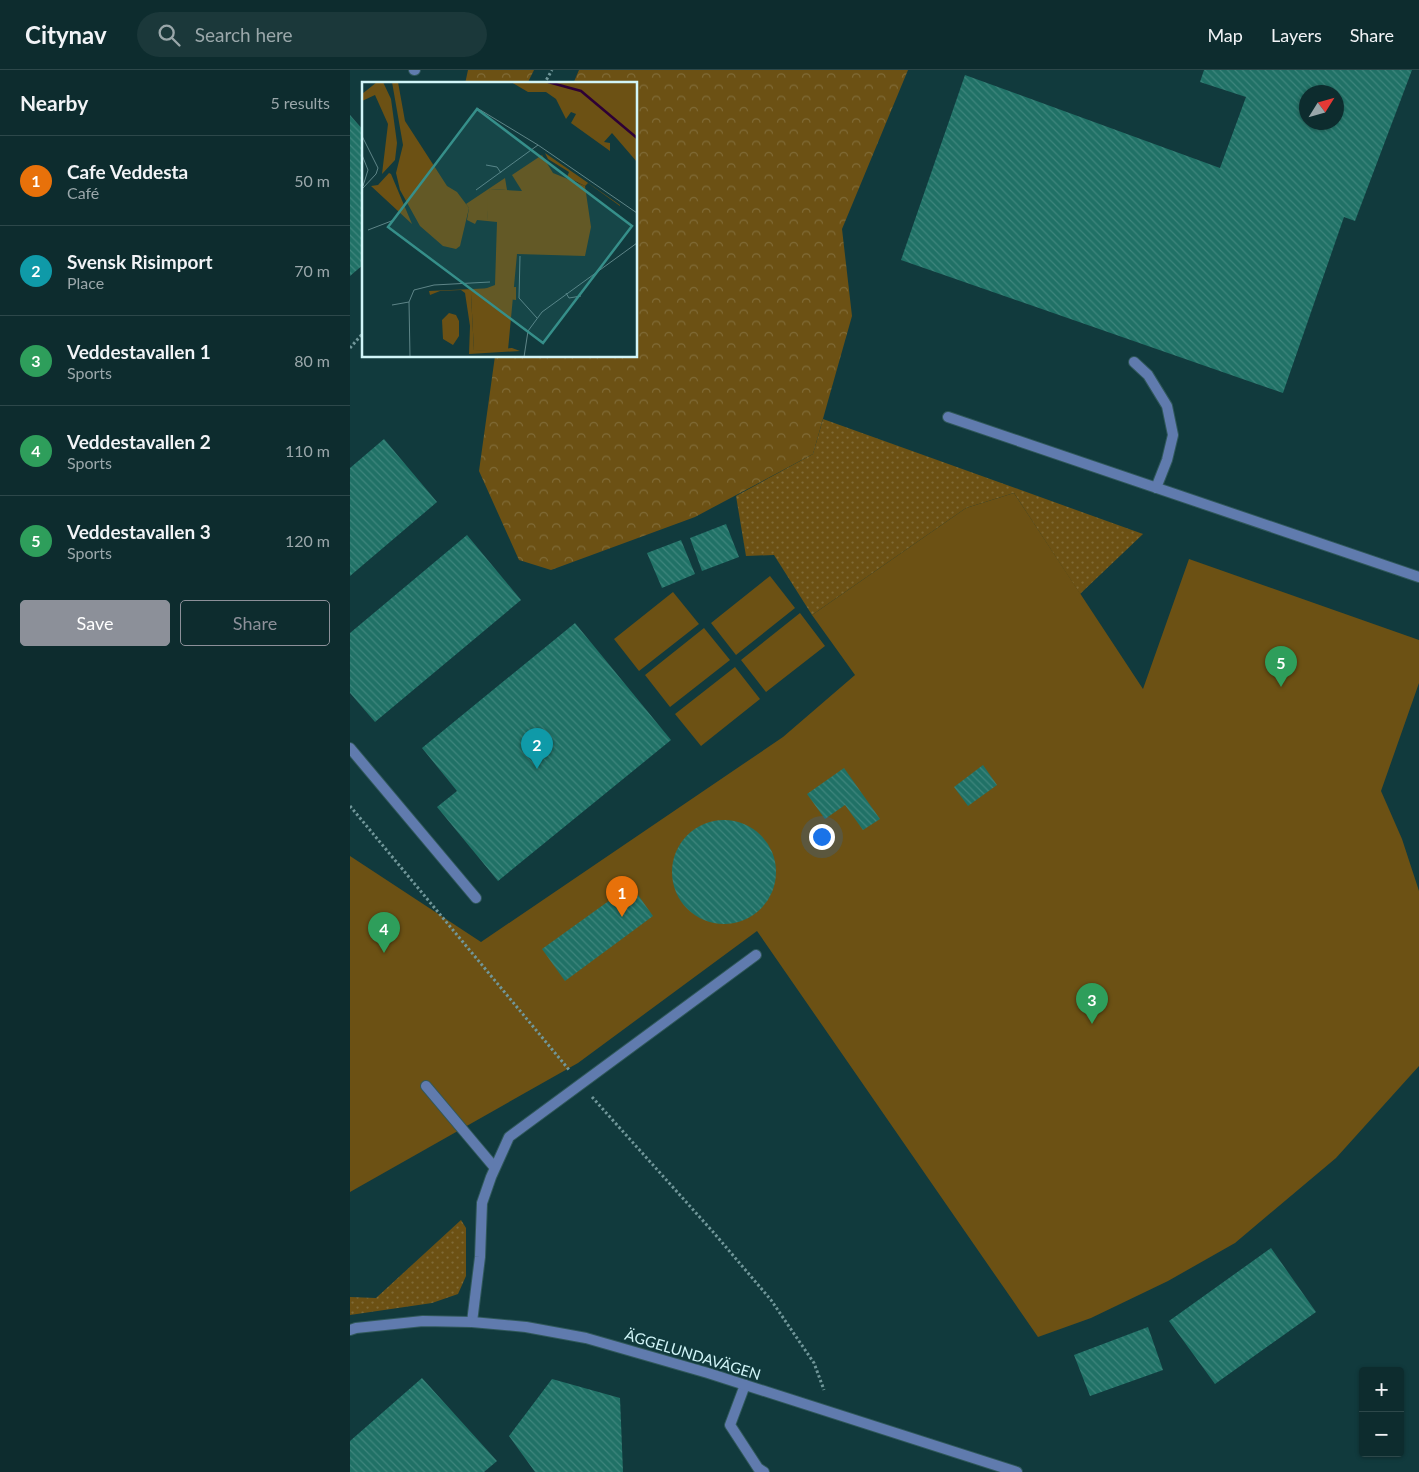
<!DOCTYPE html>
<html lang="en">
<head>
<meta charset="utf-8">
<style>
  :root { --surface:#0d2c2e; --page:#1b383a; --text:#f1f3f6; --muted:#9aa7aa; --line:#2d484a; --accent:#8c9099 }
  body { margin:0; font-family:Lato,sans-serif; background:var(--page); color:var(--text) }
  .controls { position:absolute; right:15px; bottom:15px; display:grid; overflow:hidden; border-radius:5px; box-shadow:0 1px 4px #0004 }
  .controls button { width:45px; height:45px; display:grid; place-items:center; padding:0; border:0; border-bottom:1px solid var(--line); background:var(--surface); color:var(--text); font:25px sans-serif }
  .compass { position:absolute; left:949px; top:15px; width:45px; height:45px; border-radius:50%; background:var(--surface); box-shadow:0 1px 4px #0004; rotate:53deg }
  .you { position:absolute; left:471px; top:766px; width:18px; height:18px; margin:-12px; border:4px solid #fff; border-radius:50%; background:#1a73e8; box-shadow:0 0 0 8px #1a73e833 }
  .badge { display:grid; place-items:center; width:32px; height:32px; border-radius:50%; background:var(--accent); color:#fff; font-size:16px; font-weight:700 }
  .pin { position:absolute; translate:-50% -41px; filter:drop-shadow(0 1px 2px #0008) }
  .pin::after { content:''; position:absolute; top:26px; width:18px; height:15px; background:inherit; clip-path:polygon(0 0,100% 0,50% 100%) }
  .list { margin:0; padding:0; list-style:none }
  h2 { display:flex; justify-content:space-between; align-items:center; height:65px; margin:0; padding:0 20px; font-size:21px }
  h2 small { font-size:16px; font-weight:400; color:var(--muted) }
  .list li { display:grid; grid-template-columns:32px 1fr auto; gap:15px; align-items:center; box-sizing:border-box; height:90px; padding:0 20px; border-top:1px solid var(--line) }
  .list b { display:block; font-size:19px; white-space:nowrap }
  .list p { margin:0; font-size:16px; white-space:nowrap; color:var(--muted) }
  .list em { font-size:16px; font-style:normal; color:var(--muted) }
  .actions { display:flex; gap:10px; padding:15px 20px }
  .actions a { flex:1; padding:11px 0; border:1px solid var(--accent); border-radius:5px; text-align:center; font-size:18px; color:var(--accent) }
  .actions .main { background:var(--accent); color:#fff }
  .icon { flex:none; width:28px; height:28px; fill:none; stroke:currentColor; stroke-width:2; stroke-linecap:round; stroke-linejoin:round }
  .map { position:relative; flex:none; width:1069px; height:1402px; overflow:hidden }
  header { display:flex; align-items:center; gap:30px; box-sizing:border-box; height:70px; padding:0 25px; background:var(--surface); border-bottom:1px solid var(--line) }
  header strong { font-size:24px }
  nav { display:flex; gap:28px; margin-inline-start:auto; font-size:18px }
  .search { width:350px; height:45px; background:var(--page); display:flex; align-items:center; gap:12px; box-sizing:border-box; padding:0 18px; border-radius:28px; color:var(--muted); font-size:19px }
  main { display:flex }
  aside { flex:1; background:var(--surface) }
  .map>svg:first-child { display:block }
</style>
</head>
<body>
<header>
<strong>Citynav</strong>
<div class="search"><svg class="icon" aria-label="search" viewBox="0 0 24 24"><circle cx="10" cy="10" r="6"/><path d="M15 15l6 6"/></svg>Search here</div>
<nav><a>Map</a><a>Layers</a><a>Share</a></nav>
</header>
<main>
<aside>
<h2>Nearby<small>5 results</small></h2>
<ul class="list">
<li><span class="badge" style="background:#e8710a">1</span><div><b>Cafe Veddesta</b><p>Café</p></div><em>50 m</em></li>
<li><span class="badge" style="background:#0f9aa8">2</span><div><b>Svensk Risimport</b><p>Place</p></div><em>70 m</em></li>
<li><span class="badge" style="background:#2e9e5b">3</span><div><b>Veddestavallen 1</b><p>Sports</p></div><em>80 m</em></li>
<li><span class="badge" style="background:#2e9e5b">4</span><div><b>Veddestavallen 2</b><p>Sports</p></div><em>110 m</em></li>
<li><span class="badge" style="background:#2e9e5b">5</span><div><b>Veddestavallen 3</b><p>Sports</p></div><em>120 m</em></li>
</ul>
<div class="actions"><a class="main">Save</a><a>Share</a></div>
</aside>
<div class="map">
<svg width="1069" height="1402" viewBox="0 0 1069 1402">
  <defs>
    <pattern id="grass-dots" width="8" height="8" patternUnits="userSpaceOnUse" patternTransform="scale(1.25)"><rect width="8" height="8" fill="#6c5114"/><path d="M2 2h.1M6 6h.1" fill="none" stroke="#806b37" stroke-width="1.8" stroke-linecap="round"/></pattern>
    <pattern id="forest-crowns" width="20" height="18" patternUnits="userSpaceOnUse" patternTransform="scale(1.25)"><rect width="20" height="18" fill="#6c5114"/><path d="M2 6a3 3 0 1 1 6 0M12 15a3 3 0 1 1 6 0" fill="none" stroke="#806b37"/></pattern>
    <pattern id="building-back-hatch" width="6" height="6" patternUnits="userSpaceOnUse" patternTransform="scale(1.25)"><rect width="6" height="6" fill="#207166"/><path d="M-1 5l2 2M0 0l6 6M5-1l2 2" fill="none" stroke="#3f867d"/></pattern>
  </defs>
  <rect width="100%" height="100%" fill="#113a3d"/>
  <path fill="url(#grass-dots)" d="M473 349 793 464 730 524 664 423 616 438 462 545 424 485 396 486 386 426 463 384Z
    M111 1150 116 1158V1206L108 1224 82 1233 0 1245V1227L26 1228Z"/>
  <path fill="url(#forest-crowns)" d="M118 0H184L177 14H115Z
    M229 0H558L492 159 502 246 463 384 345 447 201 500 169 490 129 401 145 286H286V14H223Z"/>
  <path fill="#6c5114" d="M664 423 793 619 839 489 1069 570V613L1031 721 1052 769 1069 821V996L986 1088 885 1173 818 1211 741 1248 688 1267 407 861 228 993 0 1122V786L131 872 433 667 505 605 462 545 616 438Z
    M420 506 445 538 386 585 361 553Z
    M323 522 349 554 289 601 264 569Z
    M450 543 475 576 416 622 391 590Z
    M354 558 380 590 320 637 295 605Z
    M385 597 410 629 351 676 325 644Z"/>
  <path fill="url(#building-back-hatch)" fill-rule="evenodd" d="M854 0H1062L1005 151 994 147 933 323 551 190 615 5 870 98 896 27 850 12ZM956 22H986V52H956Z
    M0 45 14 61V194L0 206Z
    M34 369 87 432 0 506V398Z
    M376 454 389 487 352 501 340 468Z
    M117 465 171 530 25 652 0 623V563Z
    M331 470 345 504 312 518 297 483Z
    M225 553 321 670 148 811 87 737 107 721 72 678Z
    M633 695 647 715 618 736 604 717Z
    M494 698 530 749 513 760 495 735 475 749 457 724Z
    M322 802a52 52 0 1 1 104 0a52 52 0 1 1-104 0Z
    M281 815 303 846 215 911 192 879Z
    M921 1178 966 1242 865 1314 819 1251Z
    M798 1257 813 1300 740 1326 724 1285Z
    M72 1308 147 1391 134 1402H0V1371Z
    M202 1309 270 1328 273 1402H185L159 1366Z"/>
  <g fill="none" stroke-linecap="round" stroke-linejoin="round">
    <g stroke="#30585b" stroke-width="12">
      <path id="service" d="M64 0H65
        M784 292 798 305 817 336 823 365 817 390 806 418
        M598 347 1069 507
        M0 678 126 828
        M76 1016 145 1098
        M122 1252 130 1187 132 1133 141 1107 159 1067 406 885
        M395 1315 380 1355 408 1398 414 1402"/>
    </g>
    <g stroke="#30585b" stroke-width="12">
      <path id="minor" d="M0 1260 6 1258 73 1251 122 1252 176 1257 236 1268 358 1303 667 1402"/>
    </g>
    <path stroke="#71979a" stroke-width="3" stroke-dasharray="2.5 2.5" stroke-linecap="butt" d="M194 14 202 0
      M0 278 14 262
      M0 736 220 1001
      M242 1027 364 1163 421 1230 464 1293 474 1320"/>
    <use href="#service" stroke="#607bae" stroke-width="10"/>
    <use href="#minor" stroke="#607bae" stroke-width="10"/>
  </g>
  <g text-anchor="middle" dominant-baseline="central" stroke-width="4.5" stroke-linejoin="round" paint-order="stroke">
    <g font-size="15" fill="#d1f5f8" stroke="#113a3d">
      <text transform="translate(343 1284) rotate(17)">ÄGGELUNDAVÄGEN</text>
    </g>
  </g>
  <g transform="translate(12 12)">
    <rect width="275" height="275" fill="#113a3d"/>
    <path d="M149 0H275V80L250 51 242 60 248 61V69L209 41 214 32 209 30 204 37 194 17 184 10H166ZM183 71 258 123V124L226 101 223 104 205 95 207 90 186 77ZM143 96 145 108 128 107 125 139 115 138 113 142 105 138 107 126 104 122ZM154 205V218L109 212 112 269 150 266 158 269 107 272 108 244 103 211 99 208 78 209 68 213 67 209ZM87 231 94 233 97 239V254L91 263 81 257 80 238Z" fill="#6c5114"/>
    <path d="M15 0H21L29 17 35 61 33 78 20 92 26 42 13 13 0 19V12ZM30 0H36L43 39 85 104 95 110 107 126 98 164 94 167 81 164 58 144 38 108 34 91 41 63ZM27 91 29 92 50 142 9 104 16 103Z" fill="#6c5114"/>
    <path d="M180 73 191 91 223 104 229 145 223 174 155 172 146 268 112 269 109 212 133 203 135 140 125 139 126 113 128 107 160 109 150 93Z" fill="#6c5114"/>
    <path fill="none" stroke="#2e0035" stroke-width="2.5" d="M186 0 219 9 275 56"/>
    <path fill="none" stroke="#5e8588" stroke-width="1" d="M0 54 16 86 14 92 1 106M176 63 275 131M0 73 6 88 1 104M124 83 135 85 139 91M114 108 176 63 115 26M6 148 32 138M158 174 157 216 175 236M204 211 207 216 219 214M30 223 47 220M48 275 47 220 52 208 72 203 128 200M162 275 166 249 180 230 275 161"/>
    <path fill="#368f8a" fill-opacity="0.15" stroke="#368f8a" stroke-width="2.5" d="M115 27 270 144 181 261 26 145Z"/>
    <rect width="275" height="275" fill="none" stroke="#d1f5f8" stroke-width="2.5"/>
  </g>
</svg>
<div class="controls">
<button>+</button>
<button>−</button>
</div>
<svg class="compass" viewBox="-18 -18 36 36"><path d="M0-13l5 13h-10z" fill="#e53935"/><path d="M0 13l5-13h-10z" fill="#9aa7aa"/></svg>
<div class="you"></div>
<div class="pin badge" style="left:272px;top:847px;background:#e8710a">1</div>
<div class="pin badge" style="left:187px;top:699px;background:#0f9aa8">2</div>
<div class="pin badge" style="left:742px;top:954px;background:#2e9e5b">3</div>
<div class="pin badge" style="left:34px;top:883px;background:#2e9e5b">4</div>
<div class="pin badge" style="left:931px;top:617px;background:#2e9e5b">5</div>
</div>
</main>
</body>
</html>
